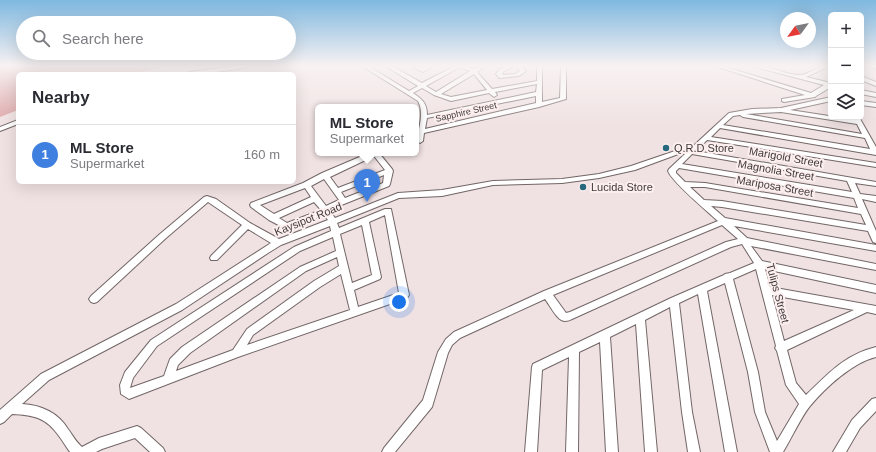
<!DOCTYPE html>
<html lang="en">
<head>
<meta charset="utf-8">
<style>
  :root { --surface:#fff; --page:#f2f2f3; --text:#2b2b33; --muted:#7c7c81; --line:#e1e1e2; --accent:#db2777 }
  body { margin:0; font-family:Helvetica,sans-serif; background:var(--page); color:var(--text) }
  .controls { position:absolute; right:12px; top:12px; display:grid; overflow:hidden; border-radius:6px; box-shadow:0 4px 16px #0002 }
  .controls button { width:36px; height:36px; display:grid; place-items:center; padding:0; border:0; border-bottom:1px solid var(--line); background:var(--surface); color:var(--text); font:20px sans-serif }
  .compass { position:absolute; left:780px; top:12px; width:36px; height:36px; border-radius:50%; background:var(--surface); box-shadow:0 4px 16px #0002; rotate:237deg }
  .you { position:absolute; left:399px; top:302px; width:14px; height:14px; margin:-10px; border:3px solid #fff; border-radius:50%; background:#1a73e8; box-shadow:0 0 0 6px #1a73e833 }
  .badge { display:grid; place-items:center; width:26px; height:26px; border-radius:50%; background:var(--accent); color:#fff; font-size:13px; font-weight:700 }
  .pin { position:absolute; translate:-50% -33px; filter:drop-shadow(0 1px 2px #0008) }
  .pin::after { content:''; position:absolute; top:21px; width:14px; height:12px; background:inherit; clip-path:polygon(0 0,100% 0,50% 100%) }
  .popup { position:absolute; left:315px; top:104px; width:104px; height:52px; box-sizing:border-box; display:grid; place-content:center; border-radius:6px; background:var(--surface); filter:drop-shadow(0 1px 3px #0005); font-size:13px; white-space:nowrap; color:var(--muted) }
  .popup b { font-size:15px; color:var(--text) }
  .popup::after { content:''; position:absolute; left:50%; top:100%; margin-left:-8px; border:8px solid transparent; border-top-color:var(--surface) }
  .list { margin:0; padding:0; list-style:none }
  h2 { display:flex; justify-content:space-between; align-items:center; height:52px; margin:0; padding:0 16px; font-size:17px }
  h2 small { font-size:13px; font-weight:400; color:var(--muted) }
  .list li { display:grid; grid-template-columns:26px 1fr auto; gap:12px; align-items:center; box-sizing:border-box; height:60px; padding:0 16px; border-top:1px solid var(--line) }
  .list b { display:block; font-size:15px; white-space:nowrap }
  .list p { margin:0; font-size:13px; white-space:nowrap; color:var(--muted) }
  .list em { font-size:13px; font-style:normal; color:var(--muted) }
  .icon { flex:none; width:22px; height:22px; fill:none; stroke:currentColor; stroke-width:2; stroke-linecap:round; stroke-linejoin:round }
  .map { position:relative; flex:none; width:876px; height:452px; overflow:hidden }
  .search { position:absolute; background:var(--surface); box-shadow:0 4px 16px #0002; left:16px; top:16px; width:280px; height:44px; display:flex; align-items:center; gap:10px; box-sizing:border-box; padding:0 14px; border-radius:22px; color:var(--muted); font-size:15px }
  .panel { position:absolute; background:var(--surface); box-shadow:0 4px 16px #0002; left:16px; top:72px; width:280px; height:112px; border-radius:6px }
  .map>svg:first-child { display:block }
</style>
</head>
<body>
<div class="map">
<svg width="876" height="452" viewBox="0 0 876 452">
  <rect width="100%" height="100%" fill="#f0e1e2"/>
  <path fill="#dca1a4" d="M0 66H171L131 74H18V110L0 117Z"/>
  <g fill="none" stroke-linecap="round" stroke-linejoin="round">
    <g stroke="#726666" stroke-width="2">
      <path id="minor" d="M237 66H248L245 68 201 74H186L189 72Z
        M362 66H368L409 91 418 86 387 67V66H392L422 83 455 66H465L474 69 480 66H485L477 72 492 89 537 81V66H542V102L560 98 561 66H566V99L539 107 424 133 423 141 420 143 417 141C418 128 425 114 418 101ZM460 67 470 71 436 92 426 86ZM474 74 487 90 451 97 441 94ZM537 84 536 92 427 115C427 103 422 99 413 93L422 88 434 95 451 101 489 93 494 97 497 95 495 92ZM536 96V103L425 129 427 118Z
        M411 66H417L423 68 427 66H433L423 72Z
        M508 66H514L504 71 502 74 503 75 515 74 520 71 516 66H521L526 71 519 76 499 78 496 74 500 69Z
        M715 66H722L811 93 824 85 752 66C767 64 783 74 798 75 807 76 817 66 827 66V67L806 77 831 83V87L816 96 815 97 784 102 782 101V99L805 95Z
        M861 66H865L861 68Z
        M870 66H876V69Z
        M861 76 876 82V86L861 80Z
        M861 90 876 93V97L861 94Z
        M831 97V101L790 110 855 120V117H859L876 147V155L720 128 711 137 876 163V167L707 140 696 151 876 182V186L855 183 860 194 876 196V202L862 199 876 231V243L873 242 868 231 722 207 711 206 725 218 876 245V251L734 226 747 238 876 264V270L751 246 762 261 876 285V293L765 269 770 287 876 306V314L867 312 787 350 796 383 806 395C828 374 844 355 876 347V357C852 363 826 387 810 406 801 417 791 439 783 452H770L755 412 748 372 725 283 707 291 737 452H725L698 294 679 303 692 412 700 452H688L682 412 670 307 645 320 657 452H645L636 324 610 337 618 452H606L600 342 579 352 578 452H566L569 357 542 370 537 452H525L532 367 533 364 671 298 724 275 725 274 730 273 754 263 742 244 731 247 572 319C570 320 568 321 565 321 557 321 550 305 545 299L460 338 452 345 448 353 432 407 395 452H382L384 448 423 400 438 352 446 339 454 332 544 291 718 221C707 211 672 182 668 171L669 169 685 154 681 153 635 170 599 178 562 183 493 185 442 196 399 198 337 223 339 228 385 209H391L409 295 407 298 238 357 129 399 121 394 120 385 125 372 151 340 294 247 331 231 330 226 281 245 268 253 182 310 49 380 22 404C42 405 58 413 68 429 73 436 76 442 82 447L99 438 137 426 141 428 163 448 165 452H150L135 438 102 449 96 452H70C66 447 63 441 59 436 46 417 33 415 12 414L4 422 0 424V410L41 374 176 304 271 243 248 229 217 260H211L210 258 211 256 242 225 208 202 166 238 97 302 94 303 91 302 89 299 91 296 160 234 204 197 207 196 216 199 250 223 279 239 328 220 324 215 286 229 269 220 251 207 250 205 251 203 303 183 322 173 369 153H379L392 169 393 171 390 184 389 186 329 210 335 218 398 193 442 190 493 181 562 179 599 174 631 166 678 150H689L729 113 752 109 781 108ZM781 112 857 124 862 134 746 114ZM740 115 743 117 865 138 870 149 723 125 733 116ZM692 154 847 181 852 192 682 164ZM374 156 385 170 338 188 330 177ZM679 168 854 198 858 208 705 183 685 182 676 173V171ZM384 175 383 183 345 198 341 192ZM324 179 339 200 326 206 311 186ZM690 187H705L861 214 866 225 722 201 704 200ZM305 188 311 197 274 214 260 205ZM314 202 321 210 287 223 279 218ZM385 215 399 293 358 307 354 290 380 279 381 277 369 222ZM362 225 372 275 352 283 340 234ZM722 225 738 239 726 242 570 312 566 313 553 295ZM333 237 336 251 300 267 182 347 170 359 164 376 130 388 133 378 157 346 300 251ZM337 257 339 266 314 281 247 329 233 350 176 371 178 365 190 353 306 271ZM756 269 776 346 775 348 777 351 786 385 799 404 777 441 765 412 758 372 733 279ZM341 274 350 310 247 345 253 335 320 287ZM772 295 854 310 784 341Z
        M861 101 876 103V107L861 105Z
        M18 120V124L0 131V127Z
        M876 398V411L860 428 846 452H833L852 420 872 399Z"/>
    </g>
    <use href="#minor" fill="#fff" fill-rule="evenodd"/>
  </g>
  <linearGradient id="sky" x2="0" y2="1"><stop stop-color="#7fb8e0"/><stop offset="0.51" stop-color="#f8f2f2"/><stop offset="1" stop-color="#f8f2f2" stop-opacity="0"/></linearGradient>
  <rect width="876" height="129" fill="url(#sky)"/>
  <g fill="#27697c" stroke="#fdefef" stroke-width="1.5">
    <circle cx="666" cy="148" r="4"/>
    <circle cx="583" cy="187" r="4"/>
  </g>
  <g text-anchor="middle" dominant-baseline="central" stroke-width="4" stroke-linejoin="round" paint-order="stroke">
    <g font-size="9" fill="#403b3b" stroke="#fdefef">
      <text transform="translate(466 112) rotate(-13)">Sapphire Street</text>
    </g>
    <g font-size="11" fill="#403b3b" stroke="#fdefef" text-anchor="start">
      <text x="674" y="148">Q.R.D Store</text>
      <text x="591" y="187">Lucida Store</text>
    </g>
    <g font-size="11" fill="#403b3b" stroke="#fdefef">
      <text transform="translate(786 157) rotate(10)">Marigold Street</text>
      <text transform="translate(776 170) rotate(10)">Magnolia Street</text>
      <text transform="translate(775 186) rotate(10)">Mariposa Street</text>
      <text transform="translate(308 219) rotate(-22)">Kaysipot Road</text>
      <text transform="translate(778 293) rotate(75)">Tulips Street</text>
    </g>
  </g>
</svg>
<div class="controls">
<button>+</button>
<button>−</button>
<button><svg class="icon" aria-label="layers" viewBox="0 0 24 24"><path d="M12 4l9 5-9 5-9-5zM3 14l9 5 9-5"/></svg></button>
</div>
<svg class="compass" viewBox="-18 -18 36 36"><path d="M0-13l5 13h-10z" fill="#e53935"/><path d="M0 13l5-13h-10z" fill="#7c7c81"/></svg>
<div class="you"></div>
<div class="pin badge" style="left:367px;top:202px;background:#3f7fe0">1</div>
<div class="popup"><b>ML Store</b>Supermarket</div>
<div class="search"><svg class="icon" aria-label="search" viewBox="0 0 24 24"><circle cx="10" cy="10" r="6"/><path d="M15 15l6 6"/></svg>Search here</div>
<section class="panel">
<h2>Nearby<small></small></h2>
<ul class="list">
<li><span class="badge" style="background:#3f7fe0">1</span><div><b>ML Store</b><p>Supermarket</p></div><em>160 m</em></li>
</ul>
</section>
</div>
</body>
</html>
